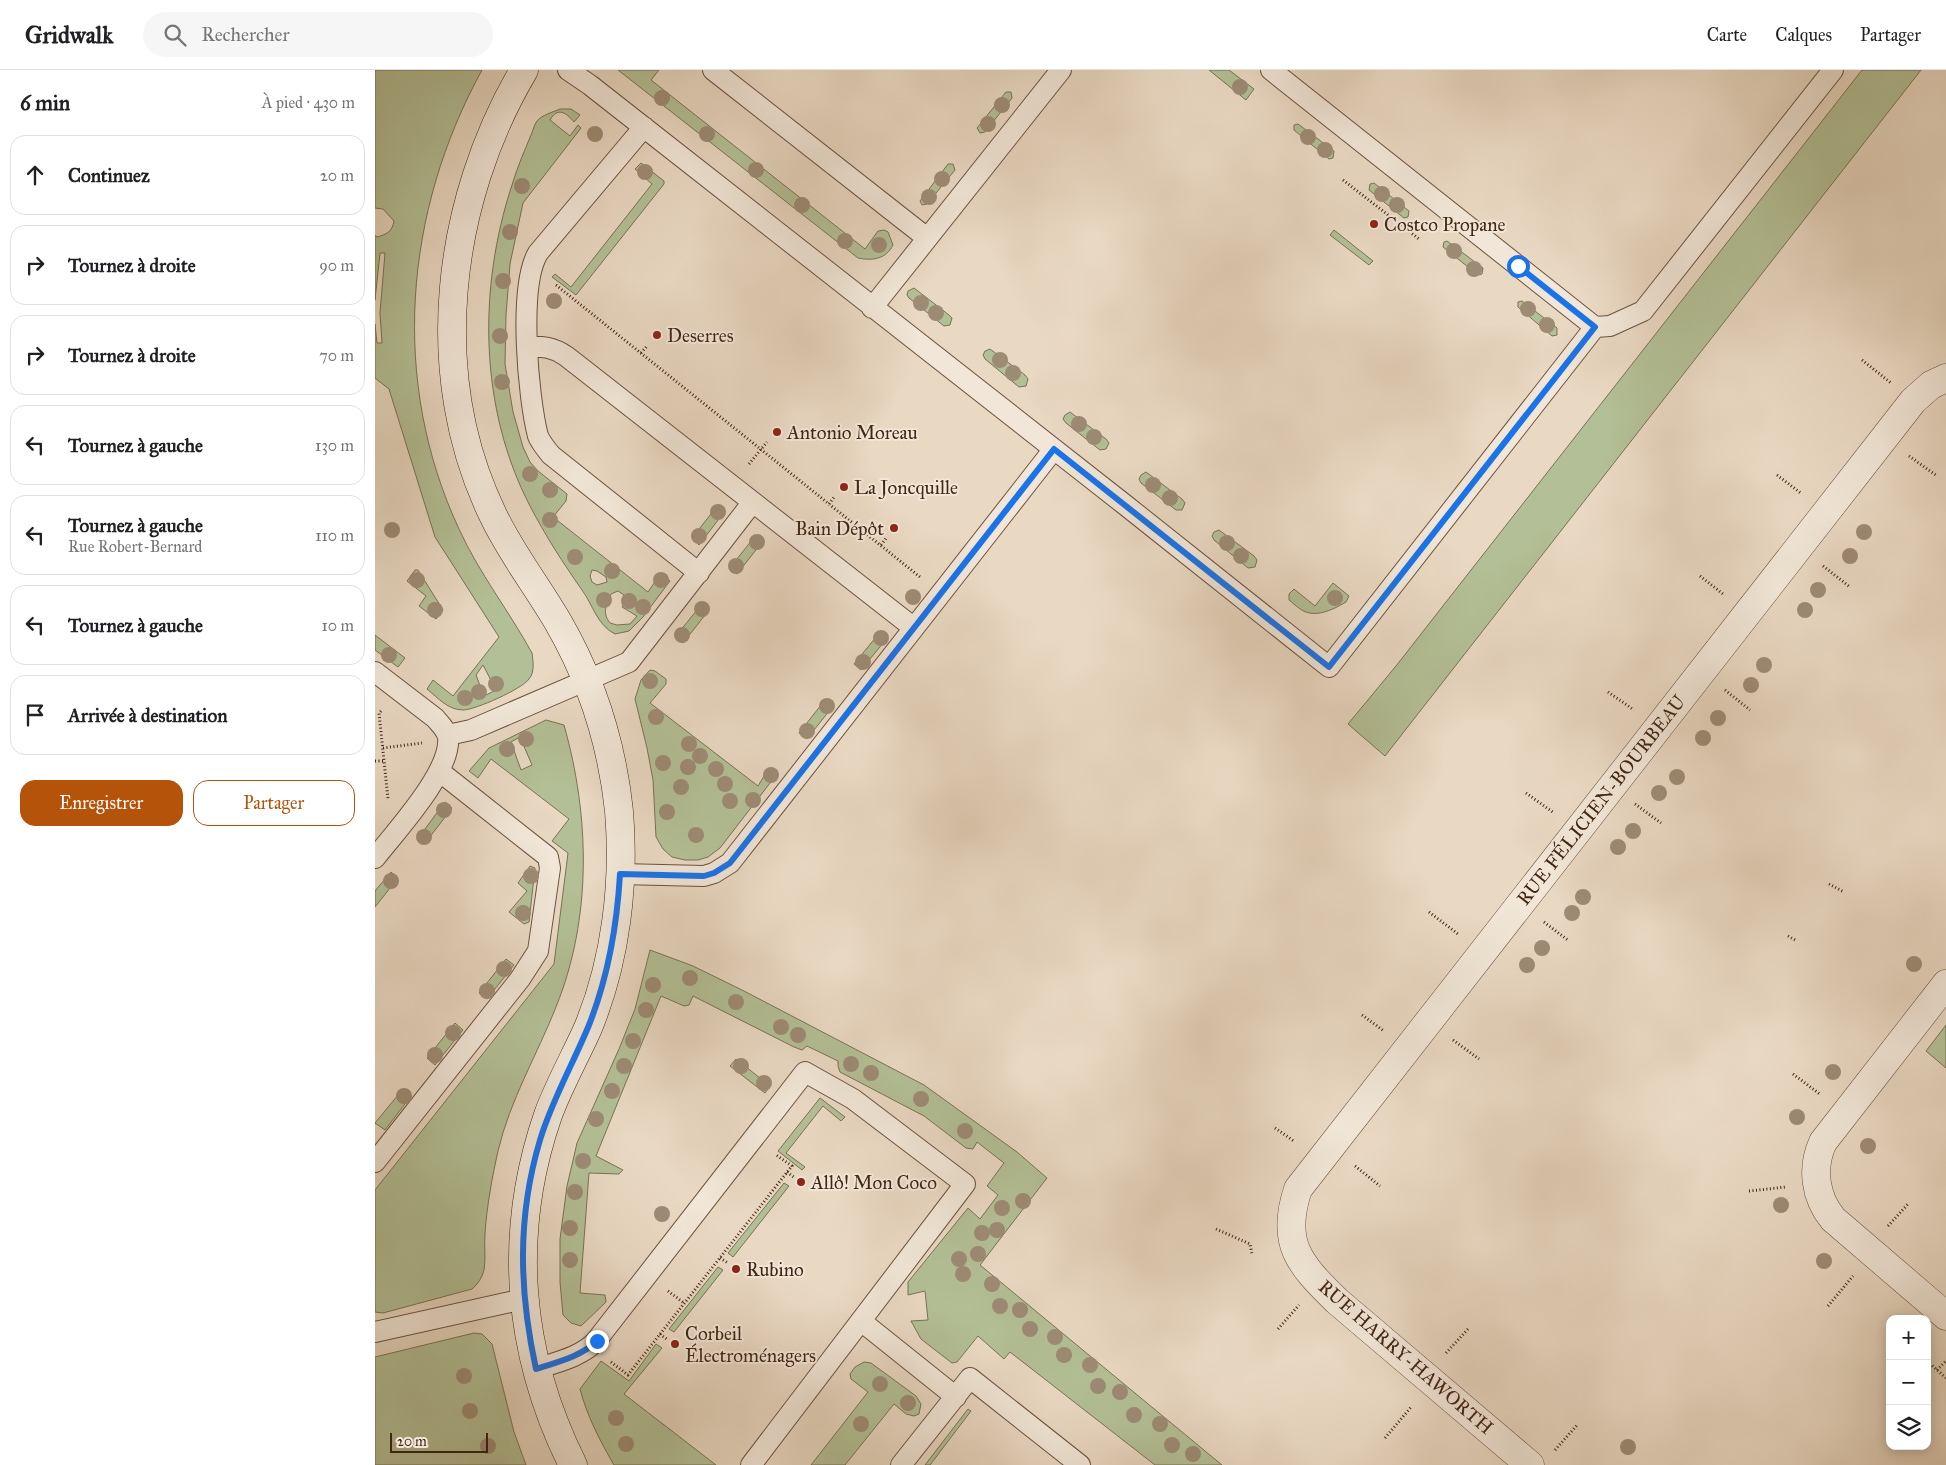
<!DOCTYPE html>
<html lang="fr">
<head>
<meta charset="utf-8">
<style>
  :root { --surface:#fff; --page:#f6f6f6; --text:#202124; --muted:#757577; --line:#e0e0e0; --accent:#b45309 }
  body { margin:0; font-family:"IM FELL Great Primer",serif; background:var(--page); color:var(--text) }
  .controls { position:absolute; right:15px; bottom:15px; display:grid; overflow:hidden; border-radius:10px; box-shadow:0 2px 12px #0003 }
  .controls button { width:45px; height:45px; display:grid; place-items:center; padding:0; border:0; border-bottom:1px solid var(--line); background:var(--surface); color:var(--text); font:25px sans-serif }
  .scale { position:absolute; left:15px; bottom:12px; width:98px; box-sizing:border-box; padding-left:5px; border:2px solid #422513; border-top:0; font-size:14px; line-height:18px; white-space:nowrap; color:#422513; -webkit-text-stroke:4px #f1e6d7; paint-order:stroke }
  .stop { position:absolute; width:15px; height:15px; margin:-11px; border:4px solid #1a73e8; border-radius:50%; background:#fff }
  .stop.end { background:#1a73e8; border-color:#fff; box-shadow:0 1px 5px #0008 }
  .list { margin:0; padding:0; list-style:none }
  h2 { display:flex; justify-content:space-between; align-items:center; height:65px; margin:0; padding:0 20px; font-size:21px }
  h2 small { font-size:16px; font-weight:400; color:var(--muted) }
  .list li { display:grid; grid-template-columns:32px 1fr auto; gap:15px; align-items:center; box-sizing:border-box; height:80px; margin:0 10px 10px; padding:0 10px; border:1px solid var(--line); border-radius:15px }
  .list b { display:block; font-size:19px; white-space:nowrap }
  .list p { margin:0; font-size:16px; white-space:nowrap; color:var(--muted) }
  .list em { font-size:16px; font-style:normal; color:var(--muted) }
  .actions { display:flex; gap:10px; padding:15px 20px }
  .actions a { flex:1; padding:11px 0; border:1px solid var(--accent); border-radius:15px; text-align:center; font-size:18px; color:var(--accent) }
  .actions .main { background:var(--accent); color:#fff }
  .icon { flex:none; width:28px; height:28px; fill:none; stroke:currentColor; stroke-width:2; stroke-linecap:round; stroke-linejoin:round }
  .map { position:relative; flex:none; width:1571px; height:1395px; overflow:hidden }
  header { display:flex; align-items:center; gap:30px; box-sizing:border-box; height:70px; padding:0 25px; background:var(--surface); border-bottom:1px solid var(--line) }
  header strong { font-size:24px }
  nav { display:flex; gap:28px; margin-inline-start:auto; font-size:18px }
  .search { width:350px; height:45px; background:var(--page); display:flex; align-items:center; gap:12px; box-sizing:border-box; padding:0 18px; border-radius:28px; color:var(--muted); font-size:19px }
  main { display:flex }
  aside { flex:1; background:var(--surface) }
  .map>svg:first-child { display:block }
</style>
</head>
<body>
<header>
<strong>Gridwalk</strong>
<div class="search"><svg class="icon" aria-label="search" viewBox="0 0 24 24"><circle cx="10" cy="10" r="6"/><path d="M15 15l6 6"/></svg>Rechercher</div>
<nav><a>Carte</a><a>Calques</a><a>Partager</a></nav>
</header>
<main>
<aside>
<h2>6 min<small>À pied · 430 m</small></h2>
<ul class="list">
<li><svg class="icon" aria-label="ahead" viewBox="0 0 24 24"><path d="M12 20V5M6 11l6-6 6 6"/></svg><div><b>Continuez</b></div><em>20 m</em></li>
<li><svg class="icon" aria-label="right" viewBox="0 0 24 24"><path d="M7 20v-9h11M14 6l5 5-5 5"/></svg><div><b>Tournez à droite</b></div><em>90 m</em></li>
<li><svg class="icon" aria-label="right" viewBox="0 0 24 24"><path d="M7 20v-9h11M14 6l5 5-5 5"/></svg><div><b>Tournez à droite</b></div><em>70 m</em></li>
<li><svg class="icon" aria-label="left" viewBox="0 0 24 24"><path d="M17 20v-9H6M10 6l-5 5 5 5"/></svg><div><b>Tournez à gauche</b></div><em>130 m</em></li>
<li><svg class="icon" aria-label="left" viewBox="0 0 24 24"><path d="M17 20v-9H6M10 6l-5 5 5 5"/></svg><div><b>Tournez à gauche</b><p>Rue Robert-Bernard</p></div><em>110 m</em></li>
<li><svg class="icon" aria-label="left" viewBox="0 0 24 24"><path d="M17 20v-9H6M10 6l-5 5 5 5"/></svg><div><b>Tournez à gauche</b></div><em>10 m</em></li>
<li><svg class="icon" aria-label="arrive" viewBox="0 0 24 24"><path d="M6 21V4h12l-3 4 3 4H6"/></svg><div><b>Arrivée à destination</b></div></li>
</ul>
<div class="actions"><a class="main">Enregistrer</a><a>Partager</a></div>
</aside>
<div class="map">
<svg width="1571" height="1395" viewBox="0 0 1571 1395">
  <rect width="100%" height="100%" fill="#e9d8c2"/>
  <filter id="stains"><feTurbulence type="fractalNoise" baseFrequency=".004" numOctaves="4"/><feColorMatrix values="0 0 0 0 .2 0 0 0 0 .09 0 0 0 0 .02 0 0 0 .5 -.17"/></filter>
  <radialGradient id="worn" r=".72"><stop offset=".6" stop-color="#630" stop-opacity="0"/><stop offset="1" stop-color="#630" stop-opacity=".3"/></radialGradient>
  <path fill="#b3bf96" stroke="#7a7254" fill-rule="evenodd" d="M0 0H107C29 142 15 311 84 459 104 503 134 541 157 583 158 591 160 602 154 609 147 619 100 640 88 640 73 640 63 628 52 619L58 610 78 626 124 567 60 467 14 319 0 308V254L2 273H7L5 243 10 183H5L0 230V165L2 167C12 164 17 162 19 151L8 139 0 138ZM108 595 121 620 109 626 101 605Z
    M243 0H284L276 10 490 179 503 161 509 160 513 162 518 175C511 189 498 191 483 188Z
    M834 0H854L879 19 871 30Z
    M1487 0H1546L1010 686 973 654 1021 596Z
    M631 22H636L637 28 610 62 605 63 602 58Z
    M185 39H196L205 45 199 52C191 42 182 37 175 50L195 66 203 55 206 58 148 133 135 194 131 245 130 294 138 342 148 377 155 392 163 401 192 424 191 431 178 447 273 522 286 503 295 511 268 547 254 561 240 564C222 555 218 535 207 520 188 493 170 465 155 436 104 338 103 218 137 115 142 98 149 82 156 65 158 61 159 55 162 51 167 45 178 42 185 39ZM217 500 222 501 231 507 232 512 222 515 217 512 215 506ZM243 521 249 525 250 531 247 537 262 546 255 554 242 555 235 553C227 543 231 535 236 524Z
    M923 54 959 81 958 88 954 89 919 60V55Z
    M266 93 289 111V114L201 225 177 207 180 204 196 217 277 114 260 99Z
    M573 94H578L580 100 552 134 547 135 545 131Z
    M999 113 1034 141 1033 147 1029 148 994 120 995 114Z
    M959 160 998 191 994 195 955 165Z
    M1072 171 1108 198 1107 204 1103 205 1068 177 1069 172Z
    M539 218 574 245 577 248 575 255 569 256 534 228 532 225 533 221Z
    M1147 231 1182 258V265L1177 266 1143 237V232Z
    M615 279 650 305 653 309 651 316 644 317 610 289 608 285 610 281Z
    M695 342 731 369 734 373 731 379 725 380 691 353 688 349 690 345Z
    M771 402 807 429 810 433 807 440H801L766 413 764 409 766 405Z
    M343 435 350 441 324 475 317 468Z
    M844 460 879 486 882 490 880 497 873 498 839 470 837 466 839 462Z
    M381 465 388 471 362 504 354 499Z
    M40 500H43L68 540 61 549 44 536 51 526 32 511Z
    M958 513 974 526 971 532C961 538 944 547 931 542 925 540 919 534 914 530V524L919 519 940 536Z
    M327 534 334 540 308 573 300 567Z
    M506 561 513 567 486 600 479 594Z
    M0 565 30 588 23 597 0 580Z
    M275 600 280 601 291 609V614L275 633 383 716 394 698 402 704 345 778 333 787 323 790H310L297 787 288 779 281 767 278 710 272 678 260 629 266 610Z
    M450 630 458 636 432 669 424 663Z
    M171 650 189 655C215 747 217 848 181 937 162 985 135 1030 123 1081 117 1108 112 1135 110 1163 109 1175 111 1189 109 1200 107 1208 103 1214 97 1219L8 1243 0 1242V1120L179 894 193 783 177 771 194 749 116 689 103 708 94 701 114 678ZM145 667 157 695 146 700 136 672Z
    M70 732 77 738 51 772 44 767Z
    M155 796 160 798 154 852 149 854 134 842 152 821 143 813Z
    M16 802 23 808 0 837V821Z
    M275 880 318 896 369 921 549 1015 642 1082 672 1108 605 1195 847 1395H780L635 1282 629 1289 603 1266 582 1292 577 1293 546 1269 536 1251 553 1250 550 1221 533 1225V1212L593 1138 605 1149 623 1125 612 1116 629 1093 602 1072 598 1079 591 1078 549 1046 465 1002 463 996V991L432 976 427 980 419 977 318 926 314 935 309 936 286 926 221 1086 248 1100 244 1104 214 1103 205 1223 230 1225 231 1232 206 1256 196 1253 188 1245 185 1212V1169L192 1116 202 1073 244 979 260 939Z
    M131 889 139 895 112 929 104 923Z
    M80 953 88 960 60 995 52 988Z
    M1571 955V998L1551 981Z
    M361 989 395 1016 390 1023 355 996Z
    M28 1019 36 1026 10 1060 0 1053Z
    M445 1028 470 1047 466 1051 448 1036 411 1083 430 1097 427 1100 403 1081Z
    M409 1113 414 1116 358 1187 353 1183Z
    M343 1197 348 1200 299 1262 294 1259Z
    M99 1263 107 1264 117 1274 139 1362 151 1395H0V1287Z
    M281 1274 287 1278 249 1324 341 1395H239C225 1371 212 1346 205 1319L226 1291 254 1311Z
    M489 1292 496 1293 541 1326 546 1334 544 1344 539 1346 531 1344 519 1334 470 1395H436L493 1322 476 1309 475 1304 480 1297Z
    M593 1339 596 1341 555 1395H550Z"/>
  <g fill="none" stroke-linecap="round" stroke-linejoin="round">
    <g stroke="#6c523f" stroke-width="22">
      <path id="lane" d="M193 0 215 15 749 434 954 597 1220 257
        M338 0 552 168
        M896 0 1220 257 1235 256 1268 241 1458 0
        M269 57 163 183C143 216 153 328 163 366 166 373 171 379 176 385L324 503
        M497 238 686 0
        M152 277C167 276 178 277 191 286L539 558
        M0 602 60 648C65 654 71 659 73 667 77 701 21 761 0 788
        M73 665 96 660 254 592 377 433
        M245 804 329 806 339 803 355 793 679 379
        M0 1092 145 909 163 881 175 798 173 787 64 701
        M486 1251 581 1327
        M0 1262 149 1229
        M161 1299C182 1292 206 1287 221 1271L430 1002 478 1029 590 1114 376 1395
        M526 1395 595 1308 705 1395"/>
    </g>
    <g stroke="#6c523f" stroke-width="29">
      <path id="street" d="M1571 914 1448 1072C1436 1098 1440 1127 1458 1149L1571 1246
        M1155 1395 962 1231C924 1194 905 1173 923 1119L1538 331 1556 315 1571 308"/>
    </g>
    <g stroke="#422513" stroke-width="29">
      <path id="secondary" d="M149 0C71 132 50 305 118 445 136 483 162 516 183 552 216 609 237 675 244 741 250 813 241 890 213 958 200 987 184 1015 173 1045 132 1164 142 1283 198 1395"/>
    </g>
    <path stroke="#422513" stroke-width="3" stroke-dasharray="1 2.5" stroke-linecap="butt" d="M968 110 1044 169
      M181 215 545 507
      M266 283 272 276
      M1487 290 1516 313
      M1534 386 1562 406
      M374 394 392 372
      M1402 405 1427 424
      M454 434 460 426
      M506 475 512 467
      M1448 496 1475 517
      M1325 506 1348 524
      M1350 620 1375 640
      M1233 622 1259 640
      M6 641 4 643 13 729
      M8 678 47 673
      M0 691H9
      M1151 723 1179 743
      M1260 734 1286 753
      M1454 814 1469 822
      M1054 842 1083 864
      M1169 852 1194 871
      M1413 866 1422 871
      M987 945 1009 961
      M1078 970 1104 989
      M1418 1004 1446 1025
      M900 1058 920 1072
      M980 1096 1005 1116
      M412 1102 420 1108
      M1374 1121 1411 1117
      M1513 1156 1533 1134
      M841 1159 875 1174 877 1184
      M345 1188 353 1193
      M293 1221 309 1233
      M1453 1236 1478 1206
      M903 1259 924 1235
      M285 1264 293 1270
      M1071 1283 1094 1258
      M1552 1291 1571 1308
      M236 1292 253 1305 417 1096 400 1084
      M1562 1300 1571 1291
      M1010 1368 1037 1336
      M1180 1380 1203 1354"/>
    <use href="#lane" stroke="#f1e6d7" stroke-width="20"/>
    <use href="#street" stroke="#f1e6d7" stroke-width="28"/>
    <use href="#secondary" stroke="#f1e6d7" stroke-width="28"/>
  </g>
  <g fill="#9d8b74">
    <circle cx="865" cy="17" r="8"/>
    <circle cx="287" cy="28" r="8"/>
    <circle cx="627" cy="35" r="8"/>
    <circle cx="613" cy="54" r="8"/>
    <circle cx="220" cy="64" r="8"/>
    <circle cx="332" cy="64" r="8"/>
    <circle cx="933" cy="67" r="8"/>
    <circle cx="950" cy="80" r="8"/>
    <circle cx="381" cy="100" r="8"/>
    <circle cx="270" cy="102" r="8"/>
    <circle cx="567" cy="109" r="8"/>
    <circle cx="147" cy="116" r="8"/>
    <circle cx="1007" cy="124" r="8"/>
    <circle cx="554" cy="127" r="8"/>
    <circle cx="427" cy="135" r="8"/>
    <circle cx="1022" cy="135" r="8"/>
    <circle cx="135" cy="162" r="8"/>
    <circle cx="470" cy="171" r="8"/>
    <circle cx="504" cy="175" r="8"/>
    <circle cx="1079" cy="181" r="8"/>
    <circle cx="1099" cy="199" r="8"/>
    <circle cx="128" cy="211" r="8"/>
    <circle cx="179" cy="231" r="8"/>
    <circle cx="546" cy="233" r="8"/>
    <circle cx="1153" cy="239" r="8"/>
    <circle cx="561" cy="243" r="8"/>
    <circle cx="1172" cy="255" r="8"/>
    <circle cx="125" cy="266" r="8"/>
    <circle cx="625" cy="290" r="8"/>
    <circle cx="638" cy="303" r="8"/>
    <circle cx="127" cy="312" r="8"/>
    <circle cx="704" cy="354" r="8"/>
    <circle cx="719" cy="367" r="8"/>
    <circle cx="155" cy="404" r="8"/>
    <circle cx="778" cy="415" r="8"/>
    <circle cx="175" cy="420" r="8"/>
    <circle cx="795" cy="428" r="8"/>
    <circle cx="343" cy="442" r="8"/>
    <circle cx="175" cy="450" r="8"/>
    <circle cx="17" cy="460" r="8"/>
    <circle cx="1489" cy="462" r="8"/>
    <circle cx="324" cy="466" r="8"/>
    <circle cx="382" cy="472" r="8"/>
    <circle cx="852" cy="473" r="8"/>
    <circle cx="866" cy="486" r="8"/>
    <circle cx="1475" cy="486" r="8"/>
    <circle cx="200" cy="487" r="8"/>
    <circle cx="361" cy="496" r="8"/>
    <circle cx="237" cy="501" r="8"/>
    <circle cx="42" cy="510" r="8"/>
    <circle cx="286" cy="510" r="8"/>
    <circle cx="1443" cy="520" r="8"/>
    <circle cx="538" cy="527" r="8"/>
    <circle cx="960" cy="528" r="8"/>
    <circle cx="229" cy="530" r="8"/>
    <circle cx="254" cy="531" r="8"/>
    <circle cx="268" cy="537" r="8"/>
    <circle cx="327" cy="539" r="8"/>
    <circle cx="60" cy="540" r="8"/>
    <circle cx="1430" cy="540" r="8"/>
    <circle cx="307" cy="565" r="8"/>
    <circle cx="506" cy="568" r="8"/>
    <circle cx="14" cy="585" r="8"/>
    <circle cx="488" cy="592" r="8"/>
    <circle cx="1389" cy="595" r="8"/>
    <circle cx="275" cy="611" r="8"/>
    <circle cx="121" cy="614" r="8"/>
    <circle cx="1376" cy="615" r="8"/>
    <circle cx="104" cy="622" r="8"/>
    <circle cx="90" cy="628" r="8"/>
    <circle cx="452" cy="636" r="8"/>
    <circle cx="281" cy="647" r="8"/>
    <circle cx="1343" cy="648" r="8"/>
    <circle cx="432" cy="661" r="8"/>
    <circle cx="1328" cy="668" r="8"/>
    <circle cx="151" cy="669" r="8"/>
    <circle cx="314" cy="674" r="8"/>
    <circle cx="132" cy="679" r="8"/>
    <circle cx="325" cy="686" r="8"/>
    <circle cx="288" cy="693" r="8"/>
    <circle cx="313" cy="697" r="8"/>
    <circle cx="341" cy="699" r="8"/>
    <circle cx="396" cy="705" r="8"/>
    <circle cx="1302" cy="707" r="8"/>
    <circle cx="350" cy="714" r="8"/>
    <circle cx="306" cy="717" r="8"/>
    <circle cx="1284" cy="723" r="8"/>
    <circle cx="378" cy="730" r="8"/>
    <circle cx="355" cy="731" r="8"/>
    <circle cx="69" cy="740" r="8"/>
    <circle cx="292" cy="742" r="8"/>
    <circle cx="1258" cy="761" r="8"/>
    <circle cx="321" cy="765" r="8"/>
    <circle cx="49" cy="767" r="8"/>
    <circle cx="1243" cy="777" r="8"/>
    <circle cx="156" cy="806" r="8"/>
    <circle cx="16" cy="811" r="8"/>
    <circle cx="1208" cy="827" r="8"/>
    <circle cx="148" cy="843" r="8"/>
    <circle cx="1197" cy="843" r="8"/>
    <circle cx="1167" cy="878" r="8"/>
    <circle cx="1539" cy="894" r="8"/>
    <circle cx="1152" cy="895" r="8"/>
    <circle cx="129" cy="899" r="8"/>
    <circle cx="315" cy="908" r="8"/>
    <circle cx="278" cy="915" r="8"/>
    <circle cx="112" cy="921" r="8"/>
    <circle cx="361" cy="932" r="8"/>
    <circle cx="271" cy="940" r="8"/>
    <circle cx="406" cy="957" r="8"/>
    <circle cx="78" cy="963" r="8"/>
    <circle cx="423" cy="965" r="8"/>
    <circle cx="258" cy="971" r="8"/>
    <circle cx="60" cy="985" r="8"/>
    <circle cx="476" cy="994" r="8"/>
    <circle cx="249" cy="996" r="8"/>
    <circle cx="366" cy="996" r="8"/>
    <circle cx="1458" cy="1002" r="8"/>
    <circle cx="496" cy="1003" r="8"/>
    <circle cx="389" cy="1013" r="8"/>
    <circle cx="237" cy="1021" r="8"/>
    <circle cx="29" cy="1026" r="8"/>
    <circle cx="546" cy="1029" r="8"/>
    <circle cx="1422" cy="1047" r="8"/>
    <circle cx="221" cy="1049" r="8"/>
    <circle cx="590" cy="1061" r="8"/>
    <circle cx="1493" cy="1076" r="8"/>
    <circle cx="208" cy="1091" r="8"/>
    <circle cx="200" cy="1122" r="8"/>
    <circle cx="648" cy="1131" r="8"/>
    <circle cx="1406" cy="1135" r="8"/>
    <circle cx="627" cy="1138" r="8"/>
    <circle cx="287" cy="1144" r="8"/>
    <circle cx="195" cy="1158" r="8"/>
    <circle cx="622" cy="1160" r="8"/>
    <circle cx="607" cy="1163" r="8"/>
    <circle cx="603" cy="1184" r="8"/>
    <circle cx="584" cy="1189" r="8"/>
    <circle cx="195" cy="1190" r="8"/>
    <circle cx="1449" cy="1191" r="8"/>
    <circle cx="588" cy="1204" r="8"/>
    <circle cx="617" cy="1214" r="8"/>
    <circle cx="625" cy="1236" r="8"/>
    <circle cx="645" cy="1240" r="8"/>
    <circle cx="655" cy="1259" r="8"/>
    <circle cx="680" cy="1267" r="8"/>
    <circle cx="689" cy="1285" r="8"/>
    <circle cx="715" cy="1295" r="8"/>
    <circle cx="89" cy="1306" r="8"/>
    <circle cx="505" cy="1314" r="8"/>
    <circle cx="723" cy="1316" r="8"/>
    <circle cx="745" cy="1322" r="8"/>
    <circle cx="533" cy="1333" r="8"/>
    <circle cx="95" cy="1341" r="8"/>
    <circle cx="759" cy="1345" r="8"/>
    <circle cx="241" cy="1348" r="8"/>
    <circle cx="486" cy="1354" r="8"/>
    <circle cx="785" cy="1354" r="8"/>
    <circle cx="251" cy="1374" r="8"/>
    <circle cx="797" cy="1375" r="8"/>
    <circle cx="113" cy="1376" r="8"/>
    <circle cx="1253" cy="1377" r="8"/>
    <circle cx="818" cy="1384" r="8"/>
  </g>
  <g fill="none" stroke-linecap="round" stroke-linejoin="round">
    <path stroke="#1a73e8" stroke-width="6" d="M222 1271C205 1287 182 1292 161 1299 144 1221 142 1147 165 1070 177 1030 198 994 214 955 233 907 242 856 245 804L329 806 339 803 355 793 679 379 954 597 1220 257 1143 196"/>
  </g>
  <g fill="#8f2418" stroke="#f1e6d7" stroke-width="2">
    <circle cx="999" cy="154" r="5"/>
    <circle cx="282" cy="265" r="5"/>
    <circle cx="402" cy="362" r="5"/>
    <circle cx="469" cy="417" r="5"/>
    <circle cx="519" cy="458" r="5"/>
    <circle cx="426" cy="1112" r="5"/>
    <circle cx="361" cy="1199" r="5"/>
    <circle cx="300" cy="1274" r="5"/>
  </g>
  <g text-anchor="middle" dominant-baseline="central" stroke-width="4" stroke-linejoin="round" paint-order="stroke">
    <g font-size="19" fill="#422513" stroke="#f1e6d7" text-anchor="start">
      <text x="1009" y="154">Costco Propane</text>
      <text x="292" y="265">Deserres</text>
      <text x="412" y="362">Antonio Moreau</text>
      <text x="479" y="417">La Joncquille</text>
      <text x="509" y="458" text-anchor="end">Bain Dépôt</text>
      <text x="436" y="1112">Allô! Mon Coco</text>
      <text x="371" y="1199">Rubino</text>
      <text x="310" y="1263">Corbeil<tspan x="310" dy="22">Électroménagers</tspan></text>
    </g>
    <g font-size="19" fill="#422513" stroke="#f1e6d7">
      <text transform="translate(1226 730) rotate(-52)">RUE FÉLICIEN-BOURBEAU</text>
      <text transform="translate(1031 1287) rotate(41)">RUE HARRY-HAWORTH</text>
    </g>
  </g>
  <rect width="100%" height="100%" filter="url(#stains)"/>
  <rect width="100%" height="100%" fill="url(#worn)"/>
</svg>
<div class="controls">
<button>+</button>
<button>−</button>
<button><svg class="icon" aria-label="layers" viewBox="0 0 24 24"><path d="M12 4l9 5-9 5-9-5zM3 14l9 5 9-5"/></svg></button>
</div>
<div class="scale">20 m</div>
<div class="stop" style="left:1143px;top:196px"></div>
<div class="stop end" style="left:222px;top:1271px"></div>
</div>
</main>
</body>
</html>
